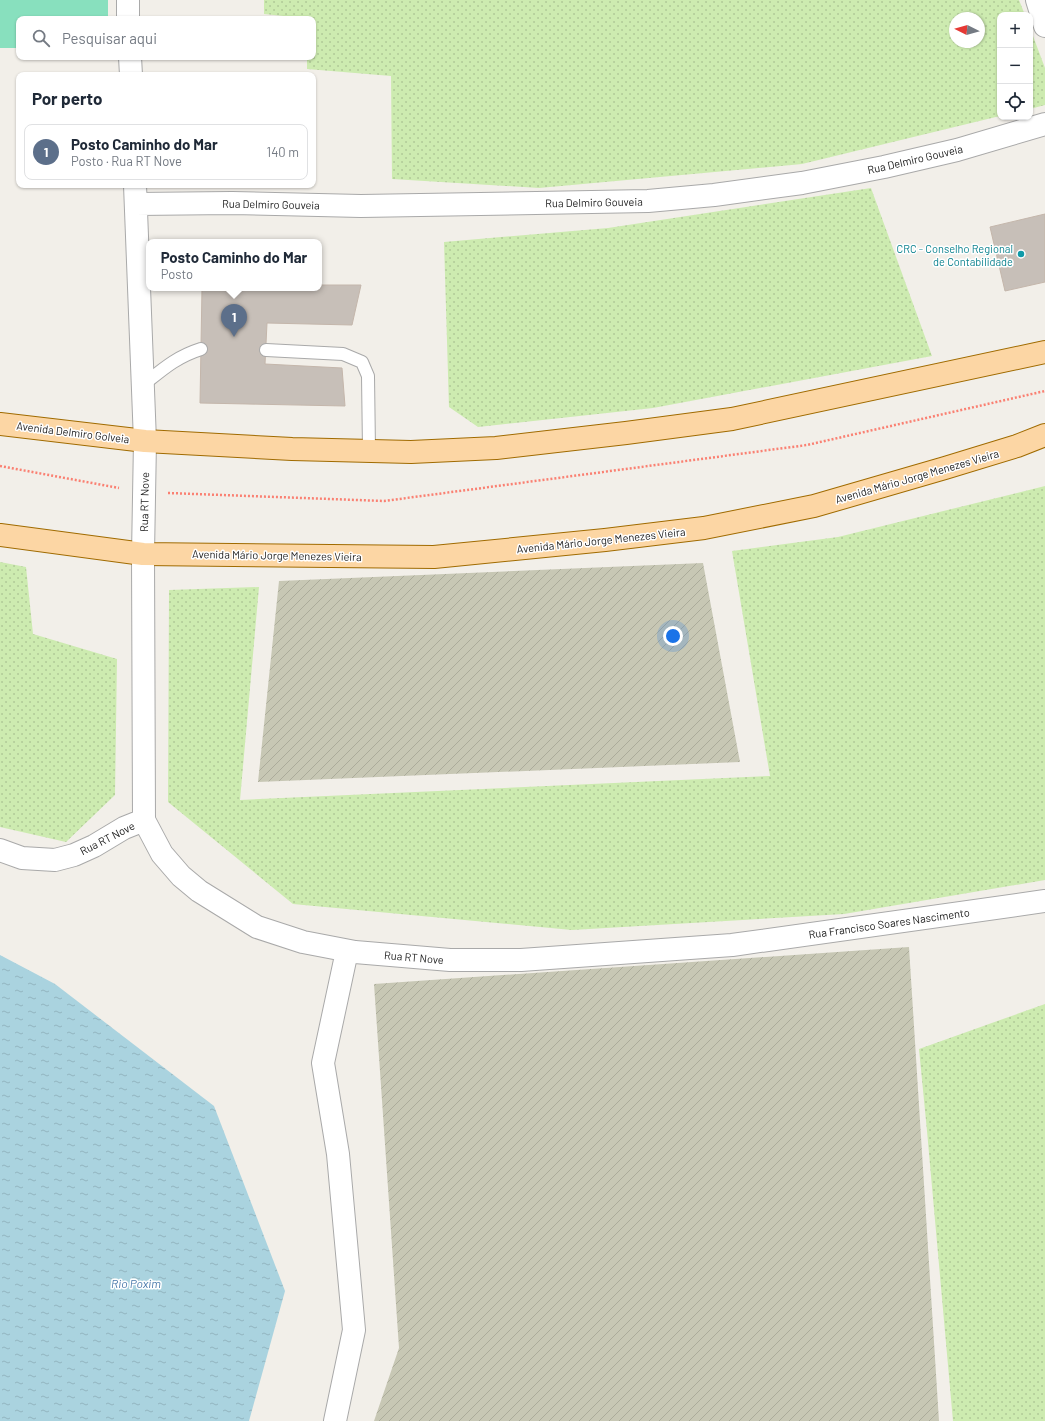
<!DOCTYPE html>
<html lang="pt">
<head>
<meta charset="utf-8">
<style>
  :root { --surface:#fff; --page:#f2f2f3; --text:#1f2937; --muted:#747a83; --line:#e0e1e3; --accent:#d93025 }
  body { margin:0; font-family:Barlow,sans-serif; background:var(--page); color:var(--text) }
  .controls { position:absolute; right:12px; top:12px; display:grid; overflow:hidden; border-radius:8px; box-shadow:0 1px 3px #0004 }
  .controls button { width:36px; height:36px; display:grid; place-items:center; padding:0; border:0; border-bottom:1px solid var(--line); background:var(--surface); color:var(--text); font:20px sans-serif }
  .compass { position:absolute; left:949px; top:12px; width:36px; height:36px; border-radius:50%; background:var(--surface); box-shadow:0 1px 3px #0004; rotate:275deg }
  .you { position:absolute; left:673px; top:636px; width:14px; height:14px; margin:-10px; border:3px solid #fff; border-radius:50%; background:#1a73e8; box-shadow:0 0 0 6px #1a73e833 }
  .badge { display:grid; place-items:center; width:26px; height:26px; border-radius:50%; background:var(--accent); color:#fff; font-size:13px; font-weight:700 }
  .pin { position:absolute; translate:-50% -33px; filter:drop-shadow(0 1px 2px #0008) }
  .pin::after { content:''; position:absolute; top:21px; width:14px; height:12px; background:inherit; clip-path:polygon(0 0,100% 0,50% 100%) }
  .popup { position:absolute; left:146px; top:239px; width:176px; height:52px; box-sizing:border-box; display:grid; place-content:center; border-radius:8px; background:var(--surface); filter:drop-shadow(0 1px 3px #0005); font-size:13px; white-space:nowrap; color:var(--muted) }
  .popup b { font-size:15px; color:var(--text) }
  .popup::after { content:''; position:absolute; left:50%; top:100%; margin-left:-8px; border:8px solid transparent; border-top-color:var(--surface) }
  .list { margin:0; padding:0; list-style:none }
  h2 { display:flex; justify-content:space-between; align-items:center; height:52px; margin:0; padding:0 16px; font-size:17px }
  h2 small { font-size:13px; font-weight:400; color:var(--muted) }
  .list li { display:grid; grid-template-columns:26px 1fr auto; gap:12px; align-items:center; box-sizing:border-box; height:56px; margin:0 8px 8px; padding:0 8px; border:1px solid var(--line); border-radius:8px }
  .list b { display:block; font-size:15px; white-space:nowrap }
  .list p { margin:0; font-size:13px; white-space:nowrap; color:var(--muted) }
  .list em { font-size:13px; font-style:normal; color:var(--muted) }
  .icon { flex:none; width:22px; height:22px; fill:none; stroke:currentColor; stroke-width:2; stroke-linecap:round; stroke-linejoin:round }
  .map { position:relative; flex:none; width:1045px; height:1421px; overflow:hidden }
  .search { position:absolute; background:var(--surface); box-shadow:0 1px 3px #0004; left:16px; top:16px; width:300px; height:44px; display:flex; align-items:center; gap:10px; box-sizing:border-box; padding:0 14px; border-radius:8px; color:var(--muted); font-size:15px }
  .panel { position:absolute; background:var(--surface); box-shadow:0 1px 3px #0004; left:16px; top:72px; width:300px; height:116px; border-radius:8px }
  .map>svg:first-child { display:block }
</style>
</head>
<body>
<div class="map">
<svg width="1045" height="1421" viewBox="0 0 1045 1421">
  <defs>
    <pattern id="construction-furrows" width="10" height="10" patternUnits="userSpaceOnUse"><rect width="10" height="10" fill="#c7c7b4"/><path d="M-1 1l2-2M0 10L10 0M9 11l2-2" fill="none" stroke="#abab9a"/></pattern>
    <pattern id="grass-dots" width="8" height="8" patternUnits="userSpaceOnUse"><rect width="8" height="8" fill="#cdebb0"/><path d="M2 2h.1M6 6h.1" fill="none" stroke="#b0c997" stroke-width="1.8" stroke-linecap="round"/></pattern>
    <pattern id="water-ripples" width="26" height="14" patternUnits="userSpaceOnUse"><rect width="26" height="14" fill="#aad3df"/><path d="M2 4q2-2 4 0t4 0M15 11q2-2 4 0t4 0" fill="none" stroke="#92b5bf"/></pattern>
  </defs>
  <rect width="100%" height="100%" fill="#f2efe9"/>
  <path fill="url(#construction-furrows)" d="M703 563 740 762 258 782 279 581Z
    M909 947 939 1421H374L399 1348 374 984Z"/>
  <path fill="url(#grass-dots)" fill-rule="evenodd" d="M264 0H1019L1025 15H1000V116L802 164 539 188 392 179 391 76 307 69V57H313V19L264 14ZM955 18H979V42H955Z
    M1030 28 1045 68V105L1030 109Z
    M871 188 932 356 653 408 478 427 449 407 444 242 608 228Z
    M1045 486V880L844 914 572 930 293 904 168 802 169 590 259 587 240 800 770 776 732 551 838 537Z
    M0 562 26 567 33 634 117 659 115 795 66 842 0 827Z
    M1045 1004V1421H953L927 1131 919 1049Z"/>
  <path fill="#88e0be" d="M0 0H108V19H19V48H0Z"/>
  <path fill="url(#water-ripples)" d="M0 955 55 984 214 1106 285 1291 249 1421H0Z"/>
  <path fill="#c7bfb8" stroke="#c4b6ab" d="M1045 214V282L1005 291 990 227Z
    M319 285H361L352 325 267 323 265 364 342 368 345 406 200 403 202 288H319Z"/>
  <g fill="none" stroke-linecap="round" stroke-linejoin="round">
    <g stroke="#a9a9a9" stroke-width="14">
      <path id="service" d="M266 350 343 354 362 362 368 376 369 450
        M143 385C163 369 176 357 201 349"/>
    </g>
    <g stroke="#a9a9a9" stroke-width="24">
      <path id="minor" d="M128 0V19
        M1037 0 1045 26
        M130 57 131 75
        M136 204 232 203 361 206 648 201 714 195 802 183 884 167 957 150 1045 124
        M144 820 162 854 181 876 199 891 257 927 303 942 355 952 450 960H521L732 945 1045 901
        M0 850 22 858 55 860 74 855 94 846 124 828 144 820 143 554 145 441 135 185
        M335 1421 354 1330 338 1154 323 1063 347 951"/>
    </g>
    <g stroke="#a06b00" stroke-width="24">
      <path id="primary" d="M0 424 145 441 292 449 411 452 496 448 626 433 732 419 1045 352
        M0 535 143 554 434 557 605 540 704 528 814 506 945 468 1017 446 1045 435"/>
    </g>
    <path stroke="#fa8072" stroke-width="2.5" stroke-dasharray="2 2" stroke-linecap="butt" d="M0 466 119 488
      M168 493 384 501 807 445 1045 391"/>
    <use href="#service" stroke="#fff" stroke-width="12"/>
    <use href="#minor" stroke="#fff" stroke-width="22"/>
    <use href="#primary" stroke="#fcd6a4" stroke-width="22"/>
  </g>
  <circle fill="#0f9aa8" stroke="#fff" stroke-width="1.5" cx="1021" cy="254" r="4"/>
  <g text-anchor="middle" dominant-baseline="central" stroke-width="3" stroke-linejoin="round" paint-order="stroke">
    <g font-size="11" fill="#222" stroke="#fff">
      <text transform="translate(915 159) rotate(-13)">Rua Delmiro Gouveia</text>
      <text transform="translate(594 202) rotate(-1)">Rua Delmiro Gouveia</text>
      <text transform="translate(271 204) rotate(1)">Rua Delmiro Gouveia</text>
      <text transform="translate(73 432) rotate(7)">Avenida Delmiro Golveia</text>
      <text transform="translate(917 476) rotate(-16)">Avenida Mário Jorge Menezes Vieira</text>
      <text transform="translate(144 502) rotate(-89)">Rua RT Nove</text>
      <text transform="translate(601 540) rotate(-6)">Avenida Mário Jorge Menezes Vieira</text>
      <text transform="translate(277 555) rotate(1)">Avenida Mário Jorge Menezes Vieira</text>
      <text transform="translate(107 838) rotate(-27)">Rua RT Nove</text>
      <text transform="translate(889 923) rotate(-8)">Rua Francisco Soares Nascimento</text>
      <text transform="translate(414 957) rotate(5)">Rua RT Nove</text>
    </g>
    <g font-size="11" fill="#0d838f" stroke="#fff" text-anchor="end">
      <text x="1013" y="248">CRC - Conselho Regional<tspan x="1013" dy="13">de Contabilidade</tspan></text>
    </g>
    <g font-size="12" font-style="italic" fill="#4a7aab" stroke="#fff">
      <text x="136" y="1283">Rio Poxim</text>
    </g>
  </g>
</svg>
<div class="controls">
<button>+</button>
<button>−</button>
<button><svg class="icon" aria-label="locate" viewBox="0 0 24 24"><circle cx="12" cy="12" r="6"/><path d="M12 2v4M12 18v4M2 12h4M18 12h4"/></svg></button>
</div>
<svg class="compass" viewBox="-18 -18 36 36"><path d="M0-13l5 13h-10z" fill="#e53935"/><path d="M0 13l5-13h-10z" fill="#747a83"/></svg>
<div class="you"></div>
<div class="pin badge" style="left:234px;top:337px;background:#5c6f8a">1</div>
<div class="popup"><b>Posto Caminho do Mar</b>Posto</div>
<div class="search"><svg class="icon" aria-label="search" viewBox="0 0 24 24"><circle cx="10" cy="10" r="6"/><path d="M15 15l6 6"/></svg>Pesquisar aqui</div>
<section class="panel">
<h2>Por perto<small></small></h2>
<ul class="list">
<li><span class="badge" style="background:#5c6f8a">1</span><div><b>Posto Caminho do Mar</b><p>Posto · Rua RT Nove</p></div><em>140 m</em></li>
</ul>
</section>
</div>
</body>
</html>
